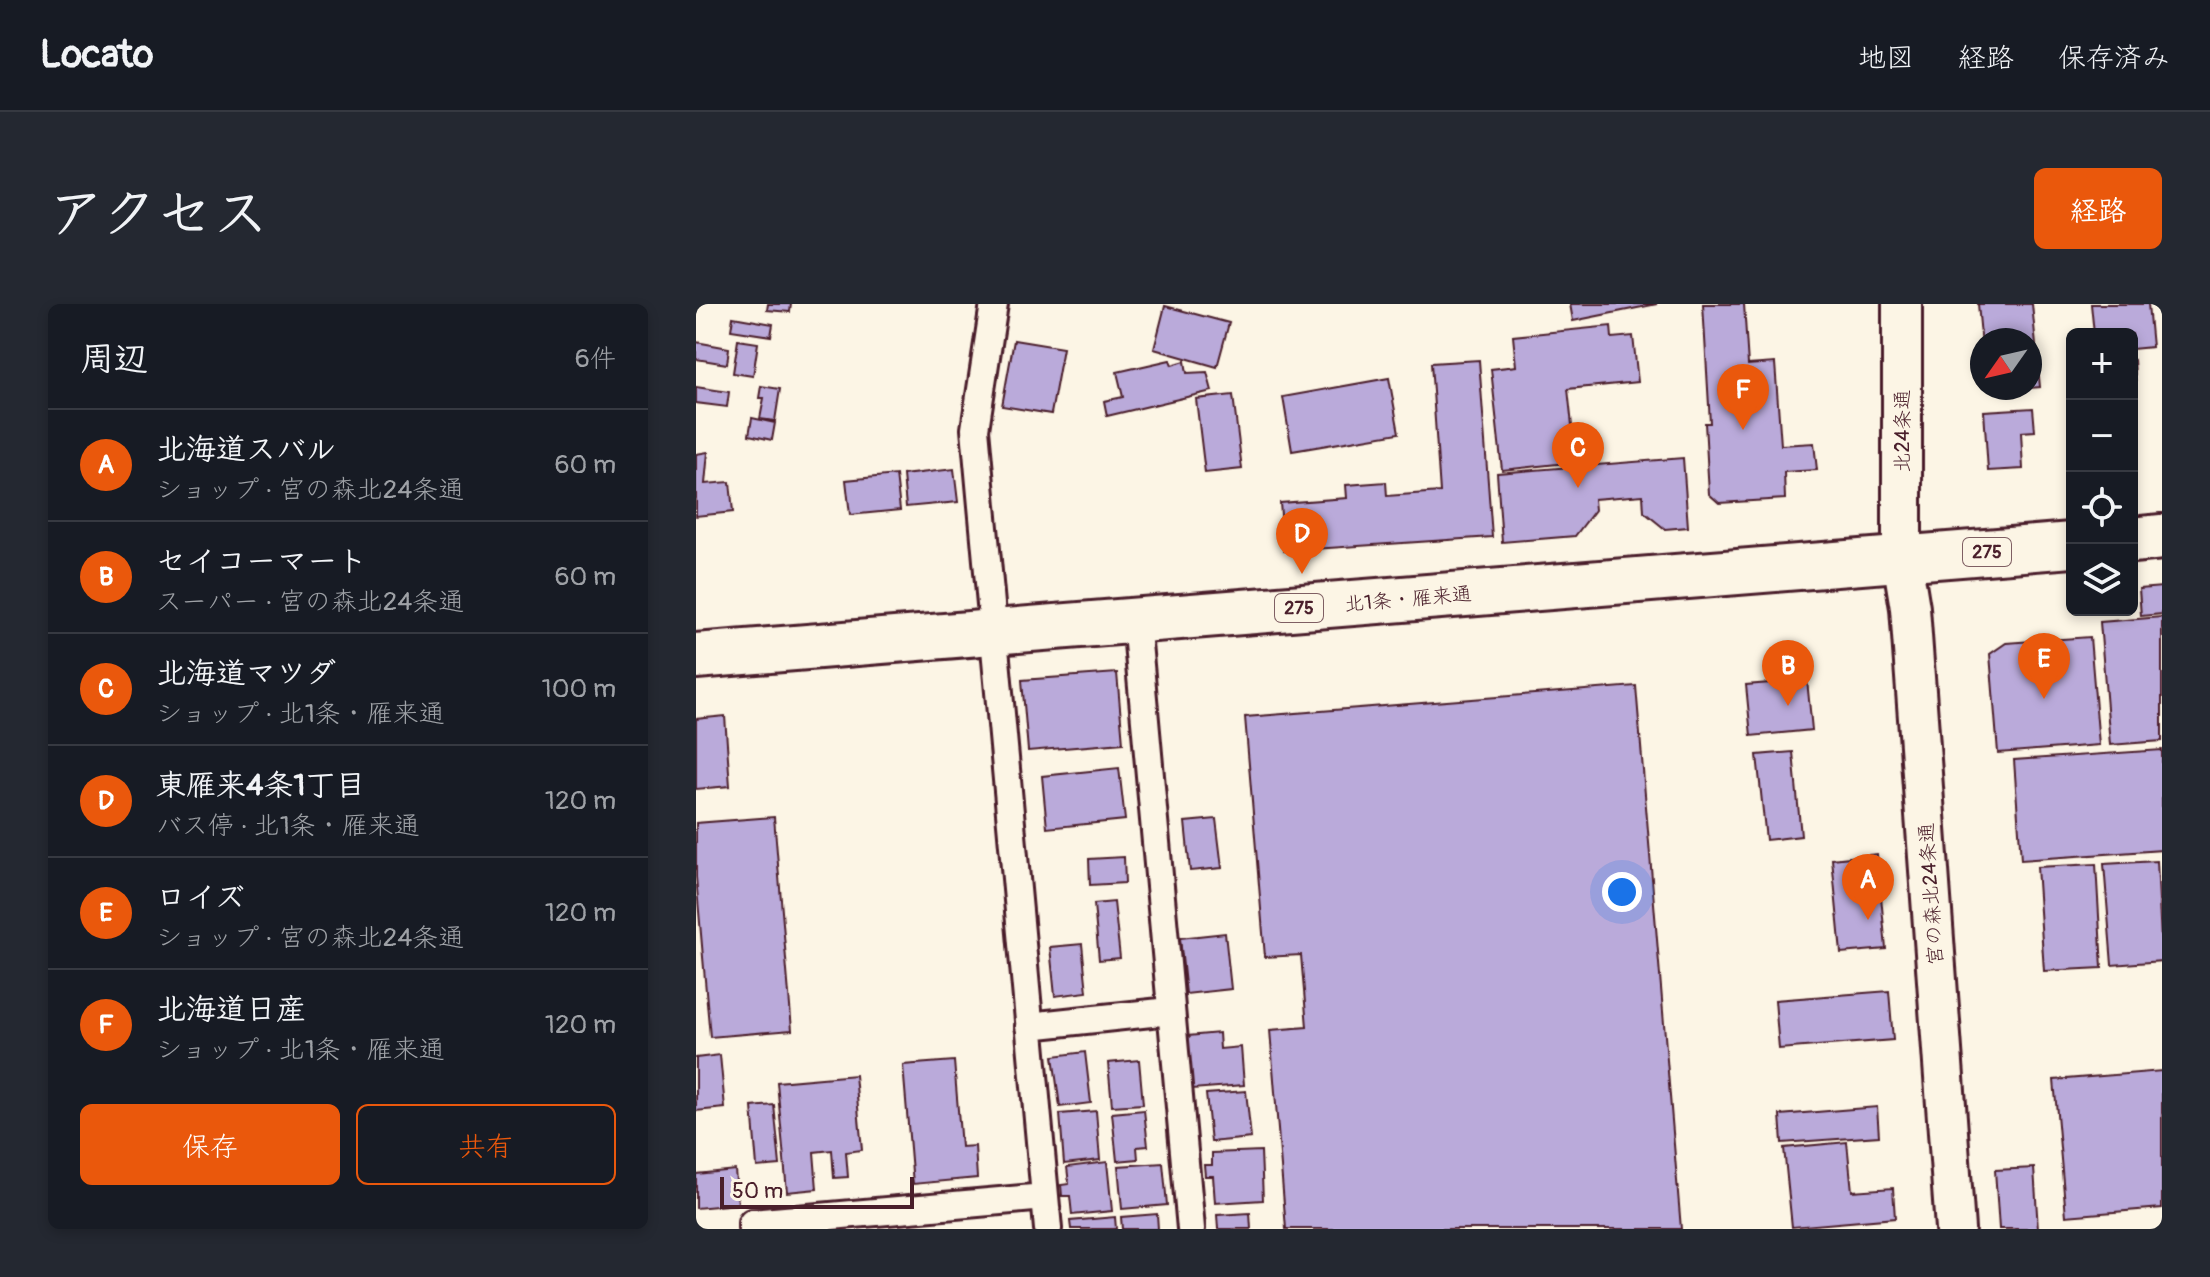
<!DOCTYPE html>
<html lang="ja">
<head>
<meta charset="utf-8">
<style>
  :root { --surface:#171b24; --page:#242831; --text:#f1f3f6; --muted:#9ea1a6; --line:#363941; --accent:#ea580c }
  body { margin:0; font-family:Pangolin,"Klee One",sans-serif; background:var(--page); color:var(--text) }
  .controls { position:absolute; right:24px; top:24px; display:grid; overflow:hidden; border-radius:12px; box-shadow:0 4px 12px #0003 }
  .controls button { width:72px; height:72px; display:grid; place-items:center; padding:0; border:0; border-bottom:2px solid var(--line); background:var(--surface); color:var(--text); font:40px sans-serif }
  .compass { position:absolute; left:1274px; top:24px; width:72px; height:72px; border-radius:50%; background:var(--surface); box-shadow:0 4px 12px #0003; rotate:236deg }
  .scale { position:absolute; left:24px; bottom:20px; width:194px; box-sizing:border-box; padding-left:8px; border:4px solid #4a1f2b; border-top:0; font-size:22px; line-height:28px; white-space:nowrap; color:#4a1f2b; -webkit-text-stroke:6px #fcf5e5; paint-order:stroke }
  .you { position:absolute; left:926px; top:588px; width:28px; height:28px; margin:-20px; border:6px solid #fff; border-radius:50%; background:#1a73e8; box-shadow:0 0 0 12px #1a73e833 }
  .badge { display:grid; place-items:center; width:52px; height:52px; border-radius:50%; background:var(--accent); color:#fff; font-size:26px; font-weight:700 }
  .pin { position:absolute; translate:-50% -66px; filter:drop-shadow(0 2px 4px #0008) }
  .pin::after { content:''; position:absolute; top:42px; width:28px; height:24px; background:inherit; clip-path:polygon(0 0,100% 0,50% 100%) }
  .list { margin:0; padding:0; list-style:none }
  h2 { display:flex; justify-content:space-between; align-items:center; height:104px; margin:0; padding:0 32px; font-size:34px }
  h2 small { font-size:26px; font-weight:400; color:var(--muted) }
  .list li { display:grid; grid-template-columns:52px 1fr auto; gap:24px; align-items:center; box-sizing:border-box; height:112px; padding:0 32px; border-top:2px solid var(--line) }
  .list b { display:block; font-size:30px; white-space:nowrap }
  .list p { margin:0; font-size:26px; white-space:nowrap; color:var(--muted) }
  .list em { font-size:26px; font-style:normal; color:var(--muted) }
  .actions { display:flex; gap:16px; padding:24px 32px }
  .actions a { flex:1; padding:18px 0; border:2px solid var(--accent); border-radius:12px; text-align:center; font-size:28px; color:var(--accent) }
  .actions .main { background:var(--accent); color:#fff }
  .icon { flex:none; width:44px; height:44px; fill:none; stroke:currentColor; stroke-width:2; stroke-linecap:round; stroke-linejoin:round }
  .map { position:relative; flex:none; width:1466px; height:925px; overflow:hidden; border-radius:12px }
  header { display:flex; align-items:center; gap:48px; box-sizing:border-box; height:112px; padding:0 40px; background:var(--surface); border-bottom:2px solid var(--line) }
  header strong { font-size:38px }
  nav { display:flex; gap:44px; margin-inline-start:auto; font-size:28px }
  .intro { display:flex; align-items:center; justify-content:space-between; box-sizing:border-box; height:192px; padding:0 48px }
  h1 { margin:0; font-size:56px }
  .button { padding:20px 36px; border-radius:12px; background:var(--accent); color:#fff; font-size:28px; font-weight:700 }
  main { display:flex; gap:48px; padding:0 48px }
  aside { flex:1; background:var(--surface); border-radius:12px; box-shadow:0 4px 12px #0003 }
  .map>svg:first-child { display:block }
</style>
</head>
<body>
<header>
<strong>Locato</strong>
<nav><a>地図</a><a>経路</a><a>保存済み</a></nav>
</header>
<div class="intro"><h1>アクセス</h1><a class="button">経路</a></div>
<main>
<aside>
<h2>周辺<small>6件</small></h2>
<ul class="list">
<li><span class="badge">A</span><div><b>北海道スバル</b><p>ショップ · 宮の森北24条通</p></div><em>60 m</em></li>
<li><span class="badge">B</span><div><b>セイコーマート</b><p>スーパー · 宮の森北24条通</p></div><em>60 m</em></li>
<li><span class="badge">C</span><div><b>北海道マツダ</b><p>ショップ · 北1条・雁来通</p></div><em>100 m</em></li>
<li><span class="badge">D</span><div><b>東雁来4条1丁目</b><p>バス停 · 北1条・雁来通</p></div><em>120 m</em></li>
<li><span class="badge">E</span><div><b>ロイズ</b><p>ショップ · 宮の森北24条通</p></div><em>120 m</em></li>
<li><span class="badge">F</span><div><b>北海道日産</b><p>ショップ · 北1条・雁来通</p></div><em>120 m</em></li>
</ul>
<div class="actions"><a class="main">保存</a><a>共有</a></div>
</aside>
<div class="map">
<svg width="1466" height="925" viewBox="0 0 1466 925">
  <rect width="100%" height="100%" fill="#fcf5e5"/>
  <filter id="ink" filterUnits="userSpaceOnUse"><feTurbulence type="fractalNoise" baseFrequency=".0125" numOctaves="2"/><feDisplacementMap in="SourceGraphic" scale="16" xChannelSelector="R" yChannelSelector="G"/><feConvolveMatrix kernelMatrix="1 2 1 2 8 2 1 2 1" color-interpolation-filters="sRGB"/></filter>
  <g filter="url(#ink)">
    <path fill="#baaada" stroke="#4a1f2b" stroke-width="2" d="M72 0H95L94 8 71 6Z
      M874 0H961L877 17Z
      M1007 0H1048L1052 61 1079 59 1085 141 1118 139 1121 166 1088 168 1089 195 1023 199 1013 190 1009 119H1014Z
      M1282 0H1336L1344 83 1334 84V36H1286V43Z
      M1395 0H1452L1456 43 1436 45V30H1398Z
      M469 2 533 19 521 63 458 45Z
      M37 13 77 20 75 32 35 26Z
      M915 22 916 34 937 32 942 78 872 85 880 158 806 166 795 65 820 62 817 32Z
      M42 36 62 39 57 72 37 69Z
      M318 36 367 44 355 110 306 102Z
      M0 38 33 44 31 60 0 55Z
      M474 56 476 61 489 57 491 69 511 68 516 87 411 112 408 97 427 93 421 68Z
      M783 56 796 233 588 247 584 199 651 194 650 181 690 178 691 192 744 188 735 59Z
      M1438 56 1442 114H1436V57Z
      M693 74 703 129 596 147 587 93Z
      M65 82 84 85 79 117 64 115 68 94H63Z
      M0 83 33 88 31 103 0 99Z
      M537 91 546 165 509 169 500 95Z
      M1337 104 1339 127 1325 128 1327 165 1292 167 1288 107Z
      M56 114 79 119 76 136 53 131Z
      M12 148 9 180 34 178 37 208 0 212V150Z
      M987 154 992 223 969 225 948 208 947 191 898 195 899 206 879 232 806 238 801 169Z
      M258 165 262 198 210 203 207 171Z
      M200 171 204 206 154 211 150 176Z
      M1466 283V310L1445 312 1443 285Z
      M1466 313V437L1414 441 1404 318Z
      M1394 333 1403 441 1302 449 1294 350 1310 339Z
      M421 369 427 439 332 447 326 376Z
      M1111 376 1116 426 1055 432 1050 381Z
      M940 382 985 925H590L574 726 611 723 605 651 569 653 549 413Z
      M29 412 34 482 0 485V415Z
      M1466 446V546L1325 556 1318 456Z
      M1097 448 1105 532 1070 536 1061 451Z
      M423 464 429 516 351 524 346 472Z
      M78 513 96 726 14 733 0 573V519Z
      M520 515 526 564 494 567 489 518Z
      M1181 550 1190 645 1145 649 1136 555Z
      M428 553 429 579 394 581 393 555Z
      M1461 557 1466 657 1416 661 1408 560Z
      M1400 560 1406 664 1348 667 1341 563Z
      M418 598 424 654 403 656 398 600Z
      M529 629 535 685 490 690 484 634Z
      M386 640 391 688 359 692 354 643Z
      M1193 687 1197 736 1083 745 1079 696Z
      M523 729 524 745 545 743 548 781 496 785 492 732Z
      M389 748 395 799 364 803 357 752Z
      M24 751 29 804 0 807V754Z
      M443 756 447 800 416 802 412 759Z
      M258 757 265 843 279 842 281 874 217 880 207 761Z
      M1466 767V904L1370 912 1358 776Z
      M159 771 166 846 150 848 152 873 138 874 136 846 118 848 121 885 91 888 81 778Z
      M550 787 555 834 515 838 510 790Z
      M78 801 84 861 61 863 56 803Z
      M1181 803 1183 832 1086 839 1084 811Z
      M448 806 452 842 441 843 442 855 421 857 416 809Z
      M400 807 404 856 368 860 364 810Z
      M1151 838 1156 887 1197 884 1199 914 1096 923 1088 844Z
      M565 847 567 896 519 899 517 872H509L508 861H516V849Z
      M411 858 416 907 376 911 374 892H366L365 881 373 880 371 863Z
      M467 859 471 901 426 905 422 862Z
      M1338 864 1342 925H1303L1299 866Z
      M39 866 42 900 0 904V870Z
      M554 909 555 925H522L521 911Z
      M461 910 462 925H426L425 913Z
      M419 913 420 925H375L374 917Z"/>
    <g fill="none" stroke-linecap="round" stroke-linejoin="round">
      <g stroke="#4a1f2b" stroke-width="32">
        <path id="street" d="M298 0 279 125 352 925
          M440 317 495 925
          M333 722 474 707
          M56 925V919L349 893"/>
      </g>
      <g stroke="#4a1f2b" stroke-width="44">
        <path id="secondary" d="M1206 0V255L1214 304 1259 925"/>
      </g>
      <g stroke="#4a1f2b" stroke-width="50">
        <path id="highway" d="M1436 236 1466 233
          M0 352 1376 241"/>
      </g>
      <use href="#street" stroke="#fcf5e5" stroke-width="26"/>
      <use href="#secondary" stroke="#fcf5e5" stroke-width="38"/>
      <use href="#highway" stroke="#fcf5e5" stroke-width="44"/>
    </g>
  </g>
  <g text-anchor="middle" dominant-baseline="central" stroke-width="6" stroke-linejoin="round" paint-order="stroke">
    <g fill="#fcf5e5" stroke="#7f5f63" stroke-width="2">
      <rect x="1267" y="234" width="48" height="28" rx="6"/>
      <rect x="579" y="290" width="48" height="28" rx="6"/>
    </g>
    <g font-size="18" font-weight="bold" fill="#4a1f2b">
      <text x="1291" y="248">275</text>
      <text x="603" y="304">275</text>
    </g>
    <g font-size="20" fill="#4a1f2b" stroke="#fcf5e5">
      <text transform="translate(1206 127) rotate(-90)">北24条通</text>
      <text transform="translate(712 295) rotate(-5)">北1条・雁来通</text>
      <text transform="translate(1235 590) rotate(-94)">宮の森北24条通</text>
    </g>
  </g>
</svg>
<div class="controls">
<button>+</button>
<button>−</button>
<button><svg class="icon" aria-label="locate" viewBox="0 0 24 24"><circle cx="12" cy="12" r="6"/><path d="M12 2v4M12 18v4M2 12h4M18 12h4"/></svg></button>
<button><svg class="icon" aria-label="layers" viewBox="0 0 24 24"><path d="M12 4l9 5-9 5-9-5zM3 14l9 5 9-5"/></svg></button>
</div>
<svg class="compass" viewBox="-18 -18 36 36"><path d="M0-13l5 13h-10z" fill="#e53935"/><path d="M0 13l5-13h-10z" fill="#9ea1a6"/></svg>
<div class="scale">50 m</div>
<div class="you"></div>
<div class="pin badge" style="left:1172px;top:616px">A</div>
<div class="pin badge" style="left:1092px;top:402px">B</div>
<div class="pin badge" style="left:882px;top:184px">C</div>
<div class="pin badge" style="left:606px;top:270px">D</div>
<div class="pin badge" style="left:1348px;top:395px">E</div>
<div class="pin badge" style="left:1047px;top:126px">F</div>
</div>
</main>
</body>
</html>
